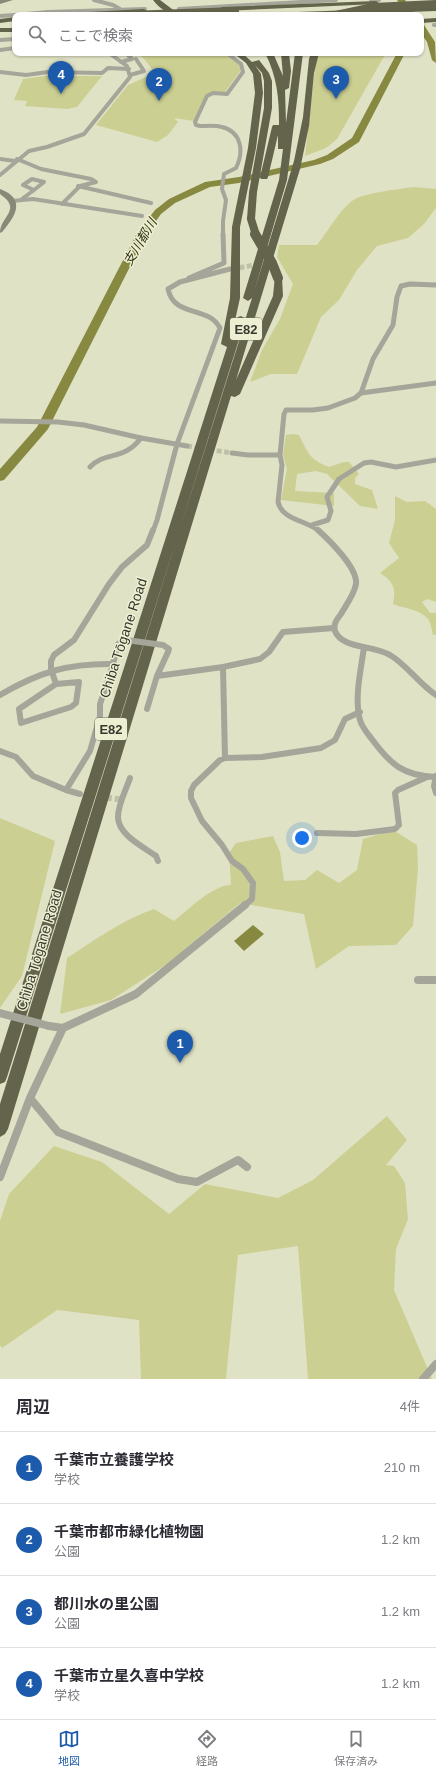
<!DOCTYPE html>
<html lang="ja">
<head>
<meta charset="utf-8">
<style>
  :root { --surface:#fff; --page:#f7f7f7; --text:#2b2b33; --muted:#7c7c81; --line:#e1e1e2; --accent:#1c5bac }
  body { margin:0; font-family:Arial,"Noto Sans JP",sans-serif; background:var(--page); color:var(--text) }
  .you { position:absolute; left:302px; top:838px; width:14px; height:14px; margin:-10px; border:3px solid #fff; border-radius:50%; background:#1a73e8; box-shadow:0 0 0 6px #1a73e833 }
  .badge { display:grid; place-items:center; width:26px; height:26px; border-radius:50%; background:var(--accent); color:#fff; font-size:13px; font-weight:700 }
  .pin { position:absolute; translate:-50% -33px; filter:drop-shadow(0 1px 2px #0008) }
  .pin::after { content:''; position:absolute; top:21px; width:14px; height:12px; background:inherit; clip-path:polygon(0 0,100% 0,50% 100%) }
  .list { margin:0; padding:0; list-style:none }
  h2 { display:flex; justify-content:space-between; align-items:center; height:52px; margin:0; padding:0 16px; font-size:17px }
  h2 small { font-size:13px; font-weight:400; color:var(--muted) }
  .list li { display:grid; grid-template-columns:26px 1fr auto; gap:12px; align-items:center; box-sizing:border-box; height:72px; padding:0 16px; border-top:1px solid var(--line) }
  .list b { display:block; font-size:15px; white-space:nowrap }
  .list p { margin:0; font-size:13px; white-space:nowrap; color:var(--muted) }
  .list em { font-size:13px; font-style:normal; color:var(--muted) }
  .icon { flex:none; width:22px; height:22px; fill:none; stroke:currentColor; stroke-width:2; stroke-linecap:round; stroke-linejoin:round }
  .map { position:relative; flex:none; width:436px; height:1379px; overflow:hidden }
  .search { position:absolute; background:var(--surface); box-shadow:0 1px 3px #0004; left:12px; right:12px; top:12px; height:44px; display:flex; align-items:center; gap:10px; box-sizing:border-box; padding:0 14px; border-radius:8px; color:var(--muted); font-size:15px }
  .sheet { height:340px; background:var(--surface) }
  nav { display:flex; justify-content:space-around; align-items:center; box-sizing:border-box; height:56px; border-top:1px solid var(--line); background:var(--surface); font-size:11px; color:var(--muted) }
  nav a { display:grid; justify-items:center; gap:2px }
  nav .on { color:var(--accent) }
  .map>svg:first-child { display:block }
</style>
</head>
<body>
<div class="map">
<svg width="436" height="1379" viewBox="0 0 436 1379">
  <rect width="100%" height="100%" fill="#e0e2c5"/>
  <path fill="#cccf92" d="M138 53H224L238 63 241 70 225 92H211L194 121 174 118 178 122 168 135 157 142 96 125 128 85 155 73 145 60Z
    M319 53H386L337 139 326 148 305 156 316 60Z
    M45 76H102L77 107 67 109 25 106 27 101 14 100 23 79Z
    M413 187 436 189V208L424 224 408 238 377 246 357 270 339 300 321 317 297 374H271L250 382 262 350 280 319 293 284 277 257 279 245H317C327 233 341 207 355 199 366 193 400 189 413 187Z
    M293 434 299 435C308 453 310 460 329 467L344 462H349L359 474 355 478V484L372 490 378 509 360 506 327 474 316 471 297 474 295 491 334 493V506L281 500 287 469 283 455 286 435Z
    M395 496 407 502 425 501 436 509V602L427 599 422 602 430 613H436V635H433C432 631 431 623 428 619 420 609 405 609 393 604 396 588 394 582 380 573L399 558 389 543 395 520Z
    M0 818 55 841 22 976 0 1008Z
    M393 830 417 845 418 869 413 926 396 945 349 946 316 969 304 914 240 903 167 964 111 1000 60 1014 67 958C95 940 122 920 154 909L174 921C189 909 213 885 231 885L229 853 236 843 273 836 280 852 284 881 305 880 317 870 339 883 357 870 363 839Z
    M387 1116 407 1140 386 1165 394 1166 405 1183 408 1219 396 1249 394 1290 432 1379H308L298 1246 238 1255 226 1379H141L139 1320 57 1310 2 1348 0 1345V1221L9 1194 54 1146 102 1162 169 1214 205 1184 278 1198 313 1180Z"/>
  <path fill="#888941" d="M253 925 264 934 244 951 234 941Z"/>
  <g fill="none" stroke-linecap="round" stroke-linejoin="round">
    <path fill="#888941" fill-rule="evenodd" d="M397 0H405L416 15H408Z
      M421 25H424L435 42 436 63 432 60 427 42 421 33Z
      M397 53H405L359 142 333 159 320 164 239 183 210 187 175 203 161 214 146 235 48 429 4 480 0 481V469L37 427 136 235 155 210 169 199 205 182 239 177 314 160 327 155 352 138Z"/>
    <path stroke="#bec0a7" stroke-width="5" stroke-dasharray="5 2.5" stroke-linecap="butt" d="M232 269 260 264
      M187 446 232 453"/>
    <path stroke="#bec0a7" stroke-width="6" stroke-dasharray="6 3" stroke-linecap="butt" d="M88 795 124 800"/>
    <path stroke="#a5a599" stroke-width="4" d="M94 0 113 5 120 9
      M371 0H379
      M179 9 336 0
      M16 15 48 12 145 9
      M0 16 15 15
      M434 25H436
      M0 40 15 39
      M0 50 15 48
      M121 62 132 59 126 53
      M0 72 26 75 48 72 102 73 108 68 129 69
      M130 75 144 71 136 59
      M0 159 15 161
      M17 159 41 169 91 179 96 182
      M0 175 29 151 47 147 84 134 130 77 127 66 109 53
      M32 179 44 182 34 190 23 185Z
      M78 186 151 203
      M22 199 34 190
      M12 201 33 199 142 216
      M62 204 80 186 96 182
      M223 235V221L226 200 222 189 224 174 236 168C244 152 242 132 222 127 215 125 207 126 200 126L196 125 195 122 207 96 213 93 227 94 243 72 241 64 227 53"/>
    <path stroke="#a5a599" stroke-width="5" d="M189 278 224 263 223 234
      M361 393 436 383
      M0 421 58 422 84 425 141 438 187 446
      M232 453 248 455H280
      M90 467C105 451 124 461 141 438
      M312 525 328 520 331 511 327 497 339 479 364 463 371 462 396 467 436 460
      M153 531 157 520 177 444 220 328C208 305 174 318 168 289L180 282 230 269
      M319 531C306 520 282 520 278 502L282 465 280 455 284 414 286 410H313L328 408 355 398 361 393 373 359 393 325 397 297 401 286 410 284 436 285"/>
    <path stroke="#a5a599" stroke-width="6" d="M318 530C329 540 358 568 356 584 354 595 346 605 341 614 337 619 333 624 335 631 338 639 347 643 355 645 366 648 379 649 390 655 407 665 419 684 436 695
      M364 647C361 670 354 698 360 720 362 727 367 733 371 738 390 764 403 776 436 777
      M168 652 157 676 223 667 260 659 269 652 283 632 334 628
      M223 667 225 758
      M79 682 76 703 71 707 21 723 19 709 56 684Z
      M56 684 51 669V661L54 655 74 640 109 584 122 567 147 545 153 530
      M0 695C39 672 69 663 114 664
      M147 709 157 676
      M0 751 16 757 33 776 66 790 80 794
      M436 776 434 786 436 793
      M130 778C126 790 118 804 118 817 118 835 144 847 156 856L158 861
      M66 790 90 751 100 716V704L110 675 118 644 126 640
      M317 833 356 834 395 829 399 825 395 793 398 790 427 777
      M244 906 252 899 253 883 243 869 232 861 222 845 202 821 191 798V791L194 785 220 760 225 758 262 757 321 748 335 740 345 719 360 712"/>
    <path stroke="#a5a599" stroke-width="8" d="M418 980H436
      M49 1026 63 1028 136 994 245 905
      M30 1098 58 1132 178 1179 197 1182 238 1160 247 1167
      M0 1177 30 1098 63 1028
      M423 1379 436 1364"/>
    <path fill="#888978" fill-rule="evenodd" d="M0 0H13L0 4Z
      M0 189C27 199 15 217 2 232L0 233C0 216 23 210 0 194Z"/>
    <path fill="#63644b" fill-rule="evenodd" d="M153 0H160L180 15C169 15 160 9 153 0Z
      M376 1 379 3 378 4 222 11 219 9 222 7Z
      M436 7V11L327 15 295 14 298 12Z
      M144 9 147 11 146 12 108 15H68L71 13Z
      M15 17V21L0 23V19Z
      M436 18V22L421 23V19Z
      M0 28H15V32H0Z
      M233 53H242L252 62 259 60 269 73 272 81V108L257 192 255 219 251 222 247 219 249 192 264 108V81L262 73 255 65 261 74 263 93 256 148 240 227V298L234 325 238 317 241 316 246 319 7 1077 5 1082 0 1084V1054L227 347 221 344 230 298 232 227 248 148 255 93 253 74 246 63Z
      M265 53H273L283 76 281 53H289L291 71 289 88 285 90 286 123 295 53H303L287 180 254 292 294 161 303 117 309 59 311 53H319L314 73 309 126 300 169 236 380 273 296 275 276H281L282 278 283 296 240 394 235 397 231 396 8 1129 5 1134 0 1137V1104L252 298 248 301 243 298 279 180 283 149H278V135L268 177 267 179H261L260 177 272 127 273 125H279V123C279 98 277 76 265 53Z"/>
    <path stroke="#a5a599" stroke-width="6" d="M126 640 163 645 169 649 168 652"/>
    <path stroke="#a5a599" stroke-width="8" d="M0 1013 49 1026"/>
    <path stroke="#63644b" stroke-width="8" d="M131 15 235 11
      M336 15 373 7 436 4
      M251 219 256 235"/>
    <path stroke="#63644b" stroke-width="10" d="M255 234 272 263 278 278"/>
  </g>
  <g text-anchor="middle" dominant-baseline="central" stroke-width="3" stroke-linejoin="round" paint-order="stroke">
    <g font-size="13" font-style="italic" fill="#353616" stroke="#edefd2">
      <text transform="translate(140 242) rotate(-59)">支川都川</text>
    </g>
    <g fill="#edefd2" stroke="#6e705f" stroke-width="1">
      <rect x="230" y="318" width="32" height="22" rx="3"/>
      <rect x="95" y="718" width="32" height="22" rx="3"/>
    </g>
    <g font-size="13" font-weight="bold" fill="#38392e">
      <text x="246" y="329">E82</text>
      <text x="111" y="729">E82</text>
    </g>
    <g font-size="14" fill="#38392e" stroke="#edefd2">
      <text transform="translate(123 638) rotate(-72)">Chiba Tōgane Road</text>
      <text transform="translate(39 950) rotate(-73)">Chiba Tōgane Road</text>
    </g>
  </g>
</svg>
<div class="you"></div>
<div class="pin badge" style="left:180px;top:1063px">1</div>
<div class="pin badge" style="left:159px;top:101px">2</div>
<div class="pin badge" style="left:336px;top:99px">3</div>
<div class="pin badge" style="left:61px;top:94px">4</div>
<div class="search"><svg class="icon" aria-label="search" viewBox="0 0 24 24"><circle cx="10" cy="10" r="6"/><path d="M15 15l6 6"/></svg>ここで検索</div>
</div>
<section class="sheet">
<h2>周辺<small>4件</small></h2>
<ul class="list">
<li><span class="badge">1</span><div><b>千葉市立養護学校</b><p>学校</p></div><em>210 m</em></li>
<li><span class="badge">2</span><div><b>千葉市都市緑化植物園</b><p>公園</p></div><em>1.2 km</em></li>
<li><span class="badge">3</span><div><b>都川水の里公園</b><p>公園</p></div><em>1.2 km</em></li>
<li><span class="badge">4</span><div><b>千葉市立星久喜中学校</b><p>学校</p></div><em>1.2 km</em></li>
</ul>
</section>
<nav>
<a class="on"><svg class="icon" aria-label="map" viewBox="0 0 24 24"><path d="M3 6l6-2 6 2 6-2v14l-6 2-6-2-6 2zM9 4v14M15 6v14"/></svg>地図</a>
<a><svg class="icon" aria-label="directions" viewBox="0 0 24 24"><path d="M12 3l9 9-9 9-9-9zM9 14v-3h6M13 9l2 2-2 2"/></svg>経路</a>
<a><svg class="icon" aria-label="saved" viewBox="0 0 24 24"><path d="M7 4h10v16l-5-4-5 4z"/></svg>保存済み</a>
</nav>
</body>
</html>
